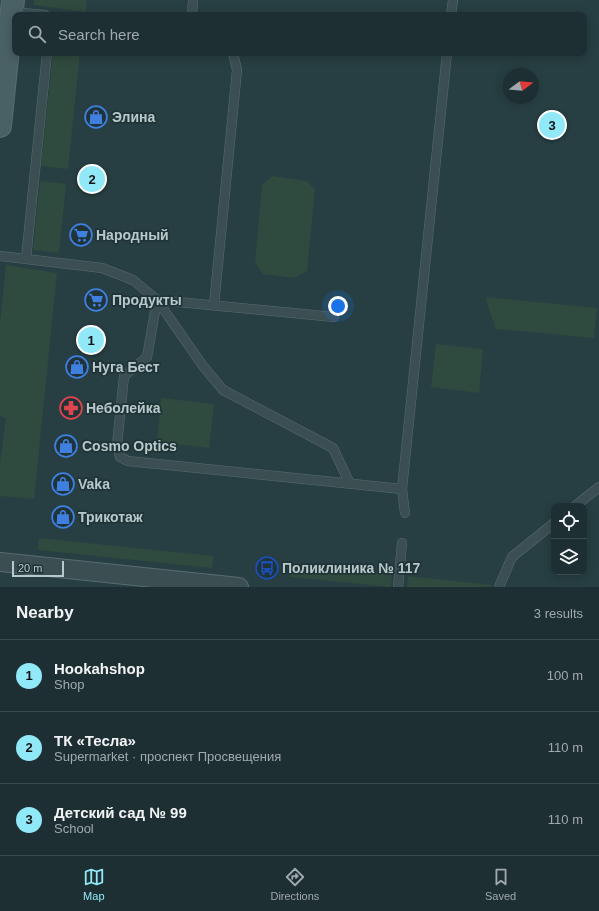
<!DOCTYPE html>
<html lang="en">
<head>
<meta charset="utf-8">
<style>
  :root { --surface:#1d2f32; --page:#2a3b3e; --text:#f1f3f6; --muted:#a0a9ac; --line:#3b4a4d; --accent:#91e8f7 }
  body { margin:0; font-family:Arial,sans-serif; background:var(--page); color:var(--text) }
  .controls { position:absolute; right:12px; bottom:12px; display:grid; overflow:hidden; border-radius:8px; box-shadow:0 2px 10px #0003 }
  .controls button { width:36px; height:36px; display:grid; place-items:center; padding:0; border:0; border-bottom:1px solid var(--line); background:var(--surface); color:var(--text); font:20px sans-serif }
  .compass { position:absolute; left:503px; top:68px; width:36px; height:36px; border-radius:50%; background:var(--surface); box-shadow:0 2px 10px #0003; rotate:74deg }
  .scale { position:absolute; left:12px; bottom:10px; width:52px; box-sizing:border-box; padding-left:4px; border:2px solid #b8c9cb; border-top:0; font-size:11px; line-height:14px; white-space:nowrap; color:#b8c9cb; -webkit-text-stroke:3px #203437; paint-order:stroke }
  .you { position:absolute; left:338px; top:306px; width:14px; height:14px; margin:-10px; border:3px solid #fff; border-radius:50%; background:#1a73e8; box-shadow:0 0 0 6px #1a73e833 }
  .badge { display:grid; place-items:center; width:26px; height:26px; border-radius:50%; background:var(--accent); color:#111; font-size:13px; font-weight:700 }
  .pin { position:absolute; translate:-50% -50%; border:2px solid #fff; box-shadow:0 1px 4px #0006 }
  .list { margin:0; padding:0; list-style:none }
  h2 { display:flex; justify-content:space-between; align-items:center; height:52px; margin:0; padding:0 16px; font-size:17px }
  h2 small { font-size:13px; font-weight:400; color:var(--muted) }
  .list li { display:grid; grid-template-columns:26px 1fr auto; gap:12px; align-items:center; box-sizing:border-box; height:72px; padding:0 16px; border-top:1px solid var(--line) }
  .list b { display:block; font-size:15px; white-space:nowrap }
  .list p { margin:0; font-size:13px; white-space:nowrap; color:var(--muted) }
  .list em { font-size:13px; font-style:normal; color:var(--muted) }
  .icon { flex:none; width:22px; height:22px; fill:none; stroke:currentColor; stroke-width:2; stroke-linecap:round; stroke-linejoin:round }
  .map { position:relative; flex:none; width:599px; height:587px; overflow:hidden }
  .search { position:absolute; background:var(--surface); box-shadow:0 2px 10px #0003; left:12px; right:12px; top:12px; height:44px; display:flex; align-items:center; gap:10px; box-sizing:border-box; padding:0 14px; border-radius:8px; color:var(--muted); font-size:15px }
  .sheet { height:268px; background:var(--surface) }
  nav { display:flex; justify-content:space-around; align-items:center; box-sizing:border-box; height:56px; border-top:1px solid var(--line); background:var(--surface); font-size:11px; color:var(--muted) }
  nav a { display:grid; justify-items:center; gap:2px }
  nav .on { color:var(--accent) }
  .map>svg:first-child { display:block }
</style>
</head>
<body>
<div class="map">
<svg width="599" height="587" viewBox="0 0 599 587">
  <rect width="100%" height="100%" fill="#273f42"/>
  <path fill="#2f4a3e" d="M34 0H87L86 12 34 5Z
    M53 53H80L68 169 41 166Z
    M272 176 307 181 315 189 307 271 295 278 263 274 255 263 262 185Z
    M40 181 66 184 59 253 33 250Z
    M6 265 57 273 34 499 0 496V464L6 418 0 416V322Z
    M486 297 597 308 594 338 496 329 489 310Z
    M436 344 483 349 479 393 431 387Z
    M161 398 214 404 209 448 157 442Z
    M39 538 213 556 212 568 38 550Z
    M291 564 392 575 391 587 290 577Z
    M408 576 492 585 491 587H407Z"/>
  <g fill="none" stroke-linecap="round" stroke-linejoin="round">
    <g stroke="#596c6f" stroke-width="10">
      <path id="service" d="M12 12 45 15
        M192 15 193 0
        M451 15 453 0
        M0 256 102 268 133 280 157 300 147 357 124 376 117 445 120 457 128 461 402 489 447 53
        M26 259 47 53
        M157 300 203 366 223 390 333 448 350 484
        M157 300 334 317
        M214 305 237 70 233 53
        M402 489 405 513
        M575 506 599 487
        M398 587 402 543
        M499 587 512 557 554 523"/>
    </g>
    <g stroke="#596c6f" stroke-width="20">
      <path id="minor" d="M0 562 239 587"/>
    </g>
    <g stroke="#596c6f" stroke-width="24">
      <path id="secondary" d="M0 126 13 0"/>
    </g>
    <use href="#service" stroke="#3b4f52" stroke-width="9"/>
    <use href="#minor" stroke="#3b4f52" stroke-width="18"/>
    <use href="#secondary" stroke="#496064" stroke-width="22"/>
  </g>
  <defs>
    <g id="shop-ring" transform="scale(1.15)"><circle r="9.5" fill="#203437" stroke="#3f7fe0" stroke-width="1.5"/><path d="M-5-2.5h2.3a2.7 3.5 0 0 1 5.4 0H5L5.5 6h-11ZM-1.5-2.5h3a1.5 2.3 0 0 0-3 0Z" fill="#3f7fe0"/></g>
    <g id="supermarket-ring" transform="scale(1.15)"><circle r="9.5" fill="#203437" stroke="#3f7fe0" stroke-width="1.5"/><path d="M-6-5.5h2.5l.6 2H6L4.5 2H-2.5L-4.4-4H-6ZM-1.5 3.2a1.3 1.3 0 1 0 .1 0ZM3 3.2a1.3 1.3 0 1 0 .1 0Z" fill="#3f7fe0"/></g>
    <g id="pharmacy-ring" transform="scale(1.15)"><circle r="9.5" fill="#203437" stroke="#e0444e" stroke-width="1.5"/><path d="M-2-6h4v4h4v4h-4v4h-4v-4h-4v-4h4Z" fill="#e0444e"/></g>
    <g id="bus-ring" transform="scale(1.15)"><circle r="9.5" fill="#203437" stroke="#1a4fb4" stroke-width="1.5"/><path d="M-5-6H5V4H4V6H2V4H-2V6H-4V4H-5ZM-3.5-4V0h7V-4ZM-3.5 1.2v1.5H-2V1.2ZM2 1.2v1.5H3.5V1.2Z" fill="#1a4fb4"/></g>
  </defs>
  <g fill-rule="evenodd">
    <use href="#shop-ring" x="96" y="117"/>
    <use href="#supermarket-ring" x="81" y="235"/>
    <use href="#supermarket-ring" x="96" y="300"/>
    <use href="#shop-ring" x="77" y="367"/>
    <use href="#pharmacy-ring" x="71" y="408"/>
    <use href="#shop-ring" x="66" y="446"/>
    <use href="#shop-ring" x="63" y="484"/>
    <use href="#shop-ring" x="63" y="517"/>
    <use href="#bus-ring" x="267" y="568"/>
  </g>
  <g text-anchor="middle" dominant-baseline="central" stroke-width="3.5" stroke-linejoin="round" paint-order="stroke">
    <g font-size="14" font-weight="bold" fill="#b8c9cb" stroke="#203437" text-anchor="start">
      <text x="112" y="117">Элина</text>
      <text x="96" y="235">Народный</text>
      <text x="112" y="300">Продукты</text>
      <text x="92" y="367">Нуга Бест</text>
      <text x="86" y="408">Неболейка</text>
      <text x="82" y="446">Cosmo Optics</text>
      <text x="78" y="484">Vaka</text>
      <text x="78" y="517">Трикотаж</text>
      <text x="282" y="568">Поликлиника № 117</text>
    </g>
  </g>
</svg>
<div class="controls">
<button><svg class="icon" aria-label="locate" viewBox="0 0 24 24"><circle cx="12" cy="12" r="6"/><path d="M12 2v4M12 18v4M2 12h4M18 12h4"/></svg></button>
<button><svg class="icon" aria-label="layers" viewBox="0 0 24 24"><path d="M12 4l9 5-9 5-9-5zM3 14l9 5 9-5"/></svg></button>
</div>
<svg class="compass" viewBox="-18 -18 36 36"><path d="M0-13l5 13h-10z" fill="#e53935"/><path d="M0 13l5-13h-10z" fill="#a0a9ac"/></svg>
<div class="scale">20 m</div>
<div class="you"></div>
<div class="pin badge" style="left:91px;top:340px">1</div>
<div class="pin badge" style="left:92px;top:179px">2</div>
<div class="pin badge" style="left:552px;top:125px">3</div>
<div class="search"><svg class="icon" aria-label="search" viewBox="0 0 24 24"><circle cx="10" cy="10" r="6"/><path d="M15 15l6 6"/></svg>Search here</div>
</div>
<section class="sheet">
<h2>Nearby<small>3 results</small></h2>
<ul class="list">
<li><span class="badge">1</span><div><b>Hookahshop</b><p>Shop</p></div><em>100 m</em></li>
<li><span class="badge">2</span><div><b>ТК «Тесла»</b><p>Supermarket · проспект Просвещения</p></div><em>110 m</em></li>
<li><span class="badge">3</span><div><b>Детский сад № 99</b><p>School</p></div><em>110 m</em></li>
</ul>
</section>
<nav>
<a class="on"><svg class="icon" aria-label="map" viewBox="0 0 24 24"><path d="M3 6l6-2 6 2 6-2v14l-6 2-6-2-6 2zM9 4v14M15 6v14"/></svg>Map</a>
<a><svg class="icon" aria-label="directions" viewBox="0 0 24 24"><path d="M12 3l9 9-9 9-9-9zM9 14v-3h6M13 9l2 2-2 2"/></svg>Directions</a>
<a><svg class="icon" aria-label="saved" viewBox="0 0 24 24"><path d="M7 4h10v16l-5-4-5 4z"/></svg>Saved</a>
</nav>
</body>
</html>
